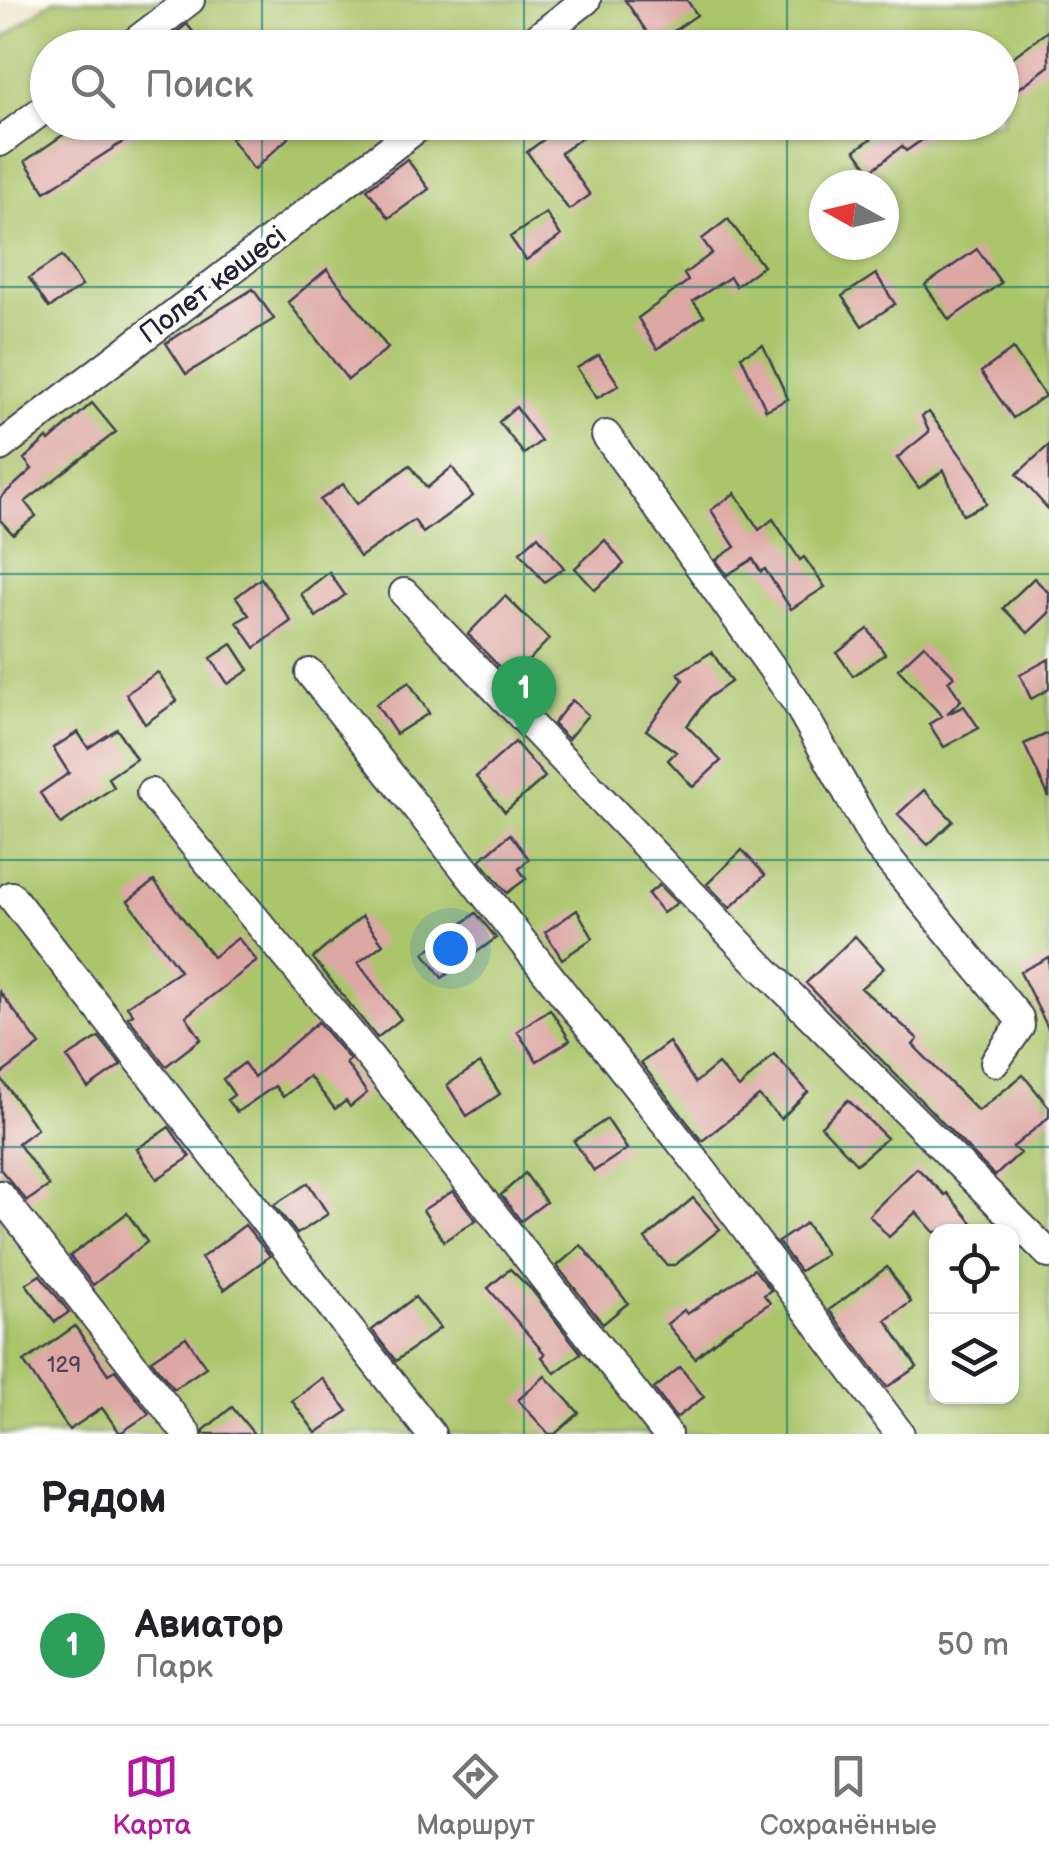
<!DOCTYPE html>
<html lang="ru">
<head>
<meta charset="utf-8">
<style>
  :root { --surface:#fff; --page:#f6f6f6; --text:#202124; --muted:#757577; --line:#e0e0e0; --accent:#b5179e }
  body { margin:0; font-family:"Balsamiq Sans",sans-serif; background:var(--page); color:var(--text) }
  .controls { position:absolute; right:30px; bottom:30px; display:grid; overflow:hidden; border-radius:20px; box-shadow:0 2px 8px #0004 }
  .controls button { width:90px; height:90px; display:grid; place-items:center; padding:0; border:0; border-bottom:2px solid var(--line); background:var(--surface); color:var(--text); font:50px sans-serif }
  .compass { position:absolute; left:809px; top:170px; width:90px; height:90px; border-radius:50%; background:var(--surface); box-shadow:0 2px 8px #0004; rotate:278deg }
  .you { position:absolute; left:450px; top:948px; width:35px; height:35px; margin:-25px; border:8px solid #fff; border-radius:50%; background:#1a73e8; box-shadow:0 0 0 15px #1a73e833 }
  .badge { display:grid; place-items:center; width:65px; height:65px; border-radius:50%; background:var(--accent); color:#fff; font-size:32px; font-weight:700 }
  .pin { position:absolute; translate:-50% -82px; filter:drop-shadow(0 2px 5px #0008) }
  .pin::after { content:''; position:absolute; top:52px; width:35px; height:30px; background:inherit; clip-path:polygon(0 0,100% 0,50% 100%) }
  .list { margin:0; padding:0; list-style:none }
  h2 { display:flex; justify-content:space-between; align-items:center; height:130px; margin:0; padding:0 40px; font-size:42px }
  h2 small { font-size:32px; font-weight:400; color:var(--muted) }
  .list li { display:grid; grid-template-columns:65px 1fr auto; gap:30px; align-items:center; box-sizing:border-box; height:160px; padding:0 40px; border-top:2px solid var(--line) }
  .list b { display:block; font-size:38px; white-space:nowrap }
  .list p { margin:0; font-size:32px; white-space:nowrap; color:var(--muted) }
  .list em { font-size:32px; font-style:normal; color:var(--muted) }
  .icon { flex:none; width:55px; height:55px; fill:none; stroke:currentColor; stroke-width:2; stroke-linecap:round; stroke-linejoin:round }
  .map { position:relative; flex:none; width:1049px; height:1434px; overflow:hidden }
  .search { position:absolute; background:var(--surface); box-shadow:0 2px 8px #0004; left:30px; right:30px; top:30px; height:110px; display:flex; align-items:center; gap:25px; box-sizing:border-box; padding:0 35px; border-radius:55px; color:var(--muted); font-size:38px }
  .sheet { height:290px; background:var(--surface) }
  nav { display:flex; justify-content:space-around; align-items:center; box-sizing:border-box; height:140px; border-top:2px solid var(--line); background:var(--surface); font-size:28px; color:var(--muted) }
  nav a { display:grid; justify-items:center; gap:5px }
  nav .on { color:var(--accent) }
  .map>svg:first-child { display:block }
</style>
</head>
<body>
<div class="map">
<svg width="1049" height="1434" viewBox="0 0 1049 1434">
  <rect width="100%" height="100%" fill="#fdfcf7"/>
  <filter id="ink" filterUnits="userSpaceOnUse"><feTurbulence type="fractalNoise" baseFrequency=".01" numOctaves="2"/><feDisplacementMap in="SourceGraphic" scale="20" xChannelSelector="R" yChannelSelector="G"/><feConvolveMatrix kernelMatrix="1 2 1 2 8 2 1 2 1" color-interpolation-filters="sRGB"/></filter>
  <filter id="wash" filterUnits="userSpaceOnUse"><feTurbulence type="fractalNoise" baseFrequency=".0048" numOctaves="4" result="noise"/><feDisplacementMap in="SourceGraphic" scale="40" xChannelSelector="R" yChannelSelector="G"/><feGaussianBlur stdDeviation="2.25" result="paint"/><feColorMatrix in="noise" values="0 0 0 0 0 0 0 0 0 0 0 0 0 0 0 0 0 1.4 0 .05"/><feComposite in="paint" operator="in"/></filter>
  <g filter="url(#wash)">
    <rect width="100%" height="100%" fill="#ece7ca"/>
    <path fill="#abc56b" stroke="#667453" stroke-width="2.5" fill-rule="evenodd" d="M53 0H1049V1434H0V41ZM48 48H1002V122H48ZM824 185H884V245H824ZM936 1232H1012V1396H936Z"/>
    <g id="blocks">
      <path fill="#dda7a4" d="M625 0H687L697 15 655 44Z
        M187 24 205 48H157Z
        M1049 30V66L1018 89 1015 85 1002 95V65Z
        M82 122H154L45 192 25 161Z
        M251 122H305L254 170 231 139Z
        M567 122H603L561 153 590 195 569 210 527 152Z
        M885 122H948L906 151 902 146 871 171 855 150 888 127Z
        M407 159 429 189 389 218 367 189Z
        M546 213 561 236 526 260 510 237Z
        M728 219 763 266 736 286 730 277 693 301 704 316 657 349 638 318 688 281 684 274 712 253 702 239Z
        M977 249 1001 283 949 320 925 285Z
        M62 256 82 286 49 308 29 278Z
        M327 269 388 348 348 380 288 302Z
        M876 274 895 304 862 326 842 296Z
        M253 289 274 319 186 374 166 343Z
        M763 345 788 399 766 410 741 356Z
        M1013 349 1045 396 1013 418 981 372Z
        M599 355 619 385 597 398 577 368Z
        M92 403 116 432 25 502 36 516 13 534 0 520V498L32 469 24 459 47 438 49 441Z
        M516 407 541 441 524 454 499 422Z
        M929 412 976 476 986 504 963 515 944 470 919 488 897 458 929 432 922 416Z
        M1049 445V510L1017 474Z
        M410 465 427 488 452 467 473 496 423 533 414 520 360 557 320 500 343 484 357 504Z
        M735 493 759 530 773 519 800 560 804 557 825 587 791 609 765 569 761 572 753 559 727 575 716 560 735 547 711 510Z
        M538 536 564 568 544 582 520 552Z
        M605 540 624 564 595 590 575 568Z
        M329 572 345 595 316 617 301 594Z
        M261 578 291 621 255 648 237 622 249 615 236 597Z
        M1034 578 1049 593V613L1028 633 1003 608Z
        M505 596 549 639 511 679 468 634Z
        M868 629 885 654 853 676 837 653Z
        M232 644 249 670 228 684 211 658Z
        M924 645 954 676 948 681 961 700 947 714 964 706 979 728 944 747 929 724 942 716 898 669Z
        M712 652 731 682 708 698 687 726 721 761 693 787 668 760 676 752 646 730 683 680 678 673Z
        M1049 659V689L1031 699 1020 675Z
        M158 672 177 701 145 724 126 694Z
        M409 682 429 713 396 734 376 704Z
        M572 700 588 715 568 739 553 724Z
        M117 729 136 759 108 778 114 787 61 824 40 793 69 773 53 748 78 732 88 748Z
        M1049 733V797L1024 744Z
        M515 742 545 777 505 812 476 777Z
        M924 790 953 821 928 845 898 814Z
        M510 834 529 859 519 869 526 879 507 893 480 860Z
        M742 850 765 875 730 908 707 884Z
        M154 881 213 957 238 938 257 961 186 1016 201 1039 166 1066 128 1017 133 1014 127 1006 180 971 128 901Z
        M659 885 677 903 663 913 648 894Z
        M577 910 593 938 562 959 545 932Z
        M476 913 496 938 442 978 424 953Z
        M362 916 383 944 358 963 401 1019 377 1038 313 958Z
        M855 936 884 968 861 988 918 1039 913 1045 978 1111 1023 1075 1049 1107V1117L1013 1147 1020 1153 995 1176 806 983Z
        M1049 957V1030L1020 972Z
        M0 992 40 1045 0 1075Z
        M550 1009 570 1040 537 1061 517 1031Z
        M318 1022 350 1060 346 1063 367 1093 350 1107 346 1101 335 1109 309 1076 283 1097 275 1086 237 1112 227 1100 234 1095 223 1079 244 1063 254 1077Z
        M99 1037 121 1065 88 1088 67 1057Z
        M669 1042 695 1083 718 1064 739 1088 774 1054 808 1092 781 1119 759 1096 702 1141 641 1063Z
        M480 1063 500 1094 467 1116 447 1085Z
        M0 1077 37 1129 18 1143 49 1186 27 1201 0 1169Z
        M848 1100 887 1138 857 1164 821 1126Z
        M607 1119 627 1149 594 1171 574 1141Z
        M169 1127 190 1157 157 1179 137 1149Z
        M917 1168 945 1195 947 1193 980 1232H934L916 1212 889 1237 869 1215Z
        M525 1173 546 1202 521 1221 501 1195Z
        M308 1183 328 1214 297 1234 274 1205Z
        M453 1191 476 1220 444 1241 423 1210Z
        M693 1198 720 1229 675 1265H667L645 1239Z
        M127 1213 147 1242 93 1285 70 1256Z
        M806 1223 826 1254 800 1271 778 1242Z
        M245 1225 270 1256 224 1290 201 1258Z
        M581 1245 628 1303 603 1324 557 1266Z
        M887 1267 911 1302 886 1320 917 1367 887 1387 829 1310Z
        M510 1269 531 1289 581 1353 555 1373 542 1357 545 1354 488 1288Z
        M754 1269 771 1290 764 1295 770 1303 726 1332 695 1358 667 1324 684 1310 687 1314Z
        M40 1275 69 1312 55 1322 26 1284Z
        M415 1297 440 1328 396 1361 372 1330Z
        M75 1326 108 1374 115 1370 149 1414 120 1433 102 1408 69 1430 24 1362Z
        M186 1337 206 1367 174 1389 151 1360Z
        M680 1367 704 1397 676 1418 654 1389Z
        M545 1376 579 1413 555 1434H549L518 1400Z
        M322 1378 348 1411 316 1433 292 1401Z
        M232 1407 254 1434H204V1430Z"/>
    </g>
  </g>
  <g filter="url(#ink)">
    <use href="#blocks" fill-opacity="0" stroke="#404050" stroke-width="2.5"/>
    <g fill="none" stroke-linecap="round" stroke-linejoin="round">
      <g stroke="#404050" stroke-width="32">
        <path id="street" d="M127 48 190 0
          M524 48 586 0
          M0 142 48 106
          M606 435 797 703 877 845 1019 1018 1020 1026 995 1062
          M0 447 425 122
          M404 593 761 966 1049 1254
          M310 673 694 1159 900 1434
          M151 793 369 1056 667 1434
          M11 896 431 1434
          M0 1195 187 1434"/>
      </g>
      <use href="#street" stroke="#fff" stroke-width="28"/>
    </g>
  </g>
  <path fill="none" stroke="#0f766e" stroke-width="2.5" stroke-opacity="0.55" d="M262 0V48M524 0V48M787 0V48M262 122V1434M524 122V1434M787 122V1434M0 287H1049M0 574H1049M0 860H1049M0 1147H1049"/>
  <g text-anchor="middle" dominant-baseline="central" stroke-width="9" stroke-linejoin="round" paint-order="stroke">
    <g font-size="22" fill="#514355">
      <text x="64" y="1365">129</text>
    </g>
    <g font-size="28" fill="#22223b" stroke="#fdfcf7">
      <text transform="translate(213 285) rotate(-37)">Полет көшесі</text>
    </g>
  </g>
</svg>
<div class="controls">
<button><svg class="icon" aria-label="locate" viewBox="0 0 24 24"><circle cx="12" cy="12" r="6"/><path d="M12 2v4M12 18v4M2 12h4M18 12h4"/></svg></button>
<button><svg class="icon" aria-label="layers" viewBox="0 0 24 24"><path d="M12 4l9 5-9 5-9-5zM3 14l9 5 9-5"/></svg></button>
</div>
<svg class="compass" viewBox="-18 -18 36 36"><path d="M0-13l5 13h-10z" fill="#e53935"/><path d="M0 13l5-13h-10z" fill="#757577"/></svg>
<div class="you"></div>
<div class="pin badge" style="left:524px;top:738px;background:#2e9e5b">1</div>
<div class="search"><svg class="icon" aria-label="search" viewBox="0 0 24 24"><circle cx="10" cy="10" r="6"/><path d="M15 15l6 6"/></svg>Поиск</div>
</div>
<section class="sheet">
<h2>Рядом<small></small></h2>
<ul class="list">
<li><span class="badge" style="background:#2e9e5b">1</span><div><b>Авиатор</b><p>Парк</p></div><em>50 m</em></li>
</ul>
</section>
<nav>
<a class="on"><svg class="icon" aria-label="map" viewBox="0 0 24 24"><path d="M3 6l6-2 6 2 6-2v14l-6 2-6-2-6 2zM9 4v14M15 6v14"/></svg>Карта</a>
<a><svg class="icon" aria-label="directions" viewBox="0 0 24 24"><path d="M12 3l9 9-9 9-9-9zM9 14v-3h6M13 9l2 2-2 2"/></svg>Маршрут</a>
<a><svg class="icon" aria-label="saved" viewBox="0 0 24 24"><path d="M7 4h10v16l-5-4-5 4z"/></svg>Сохранённые</a>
</nav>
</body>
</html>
